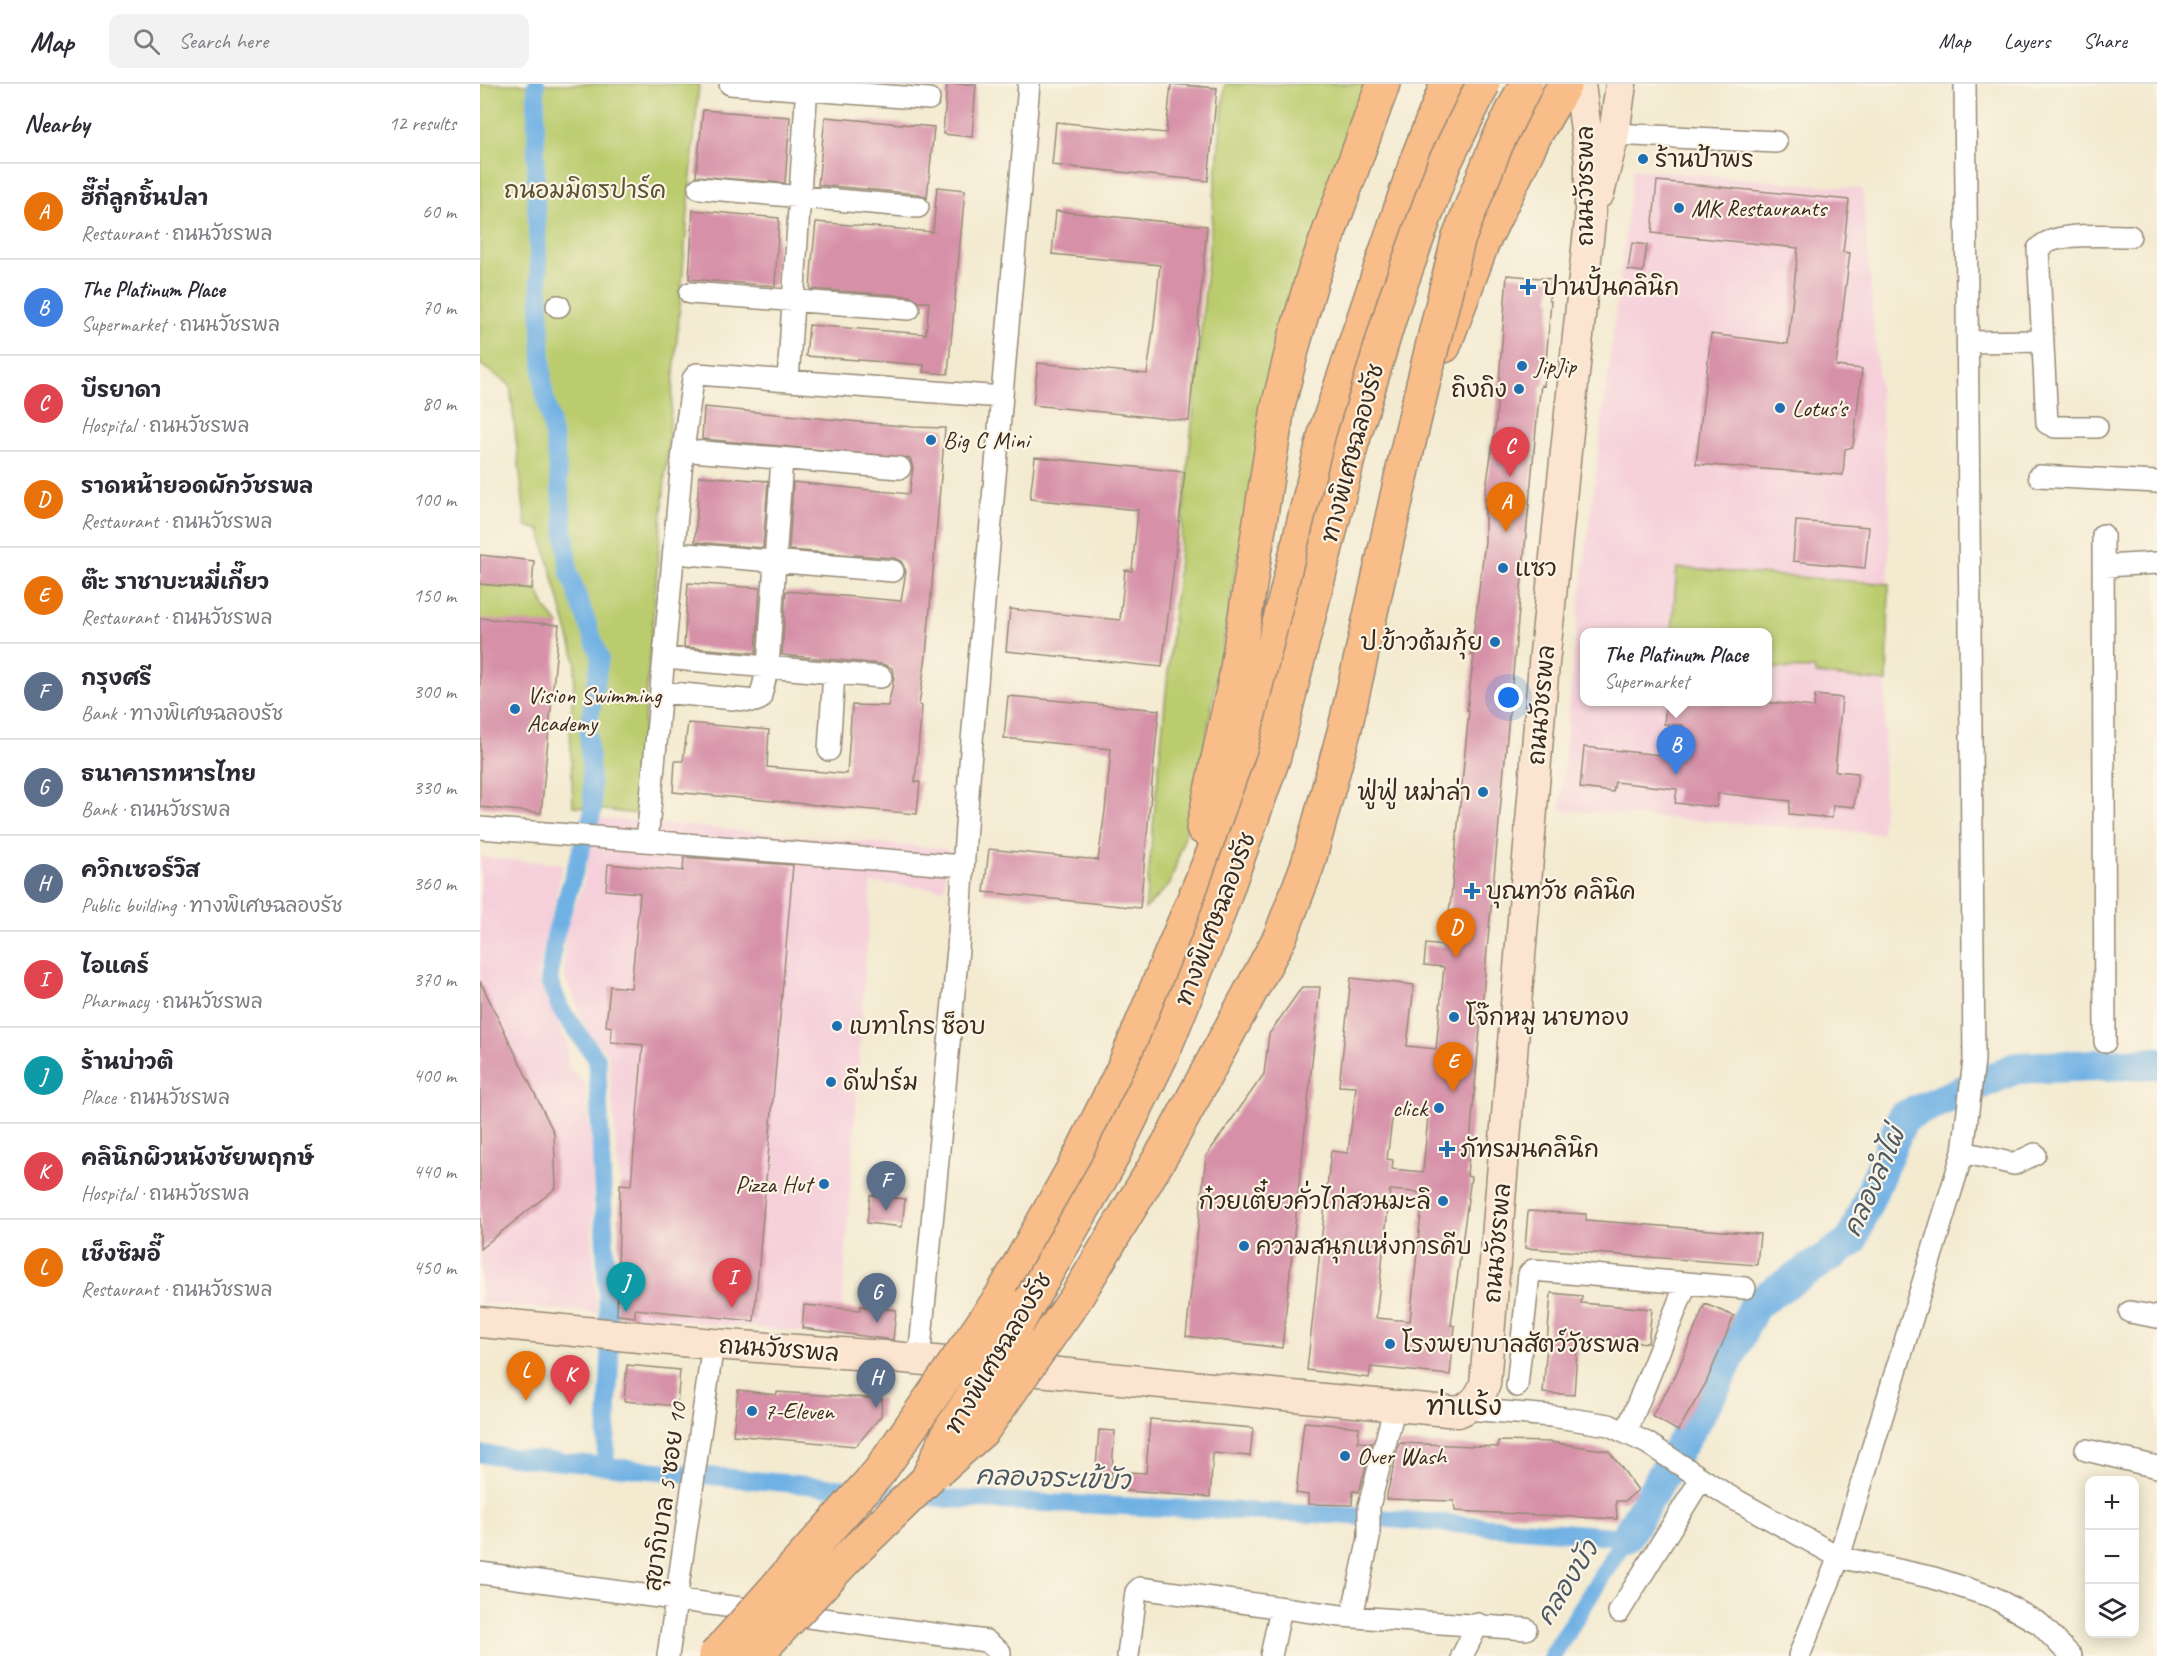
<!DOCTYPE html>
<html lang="en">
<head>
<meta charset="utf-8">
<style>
  :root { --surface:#fff; --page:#f2f2f3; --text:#2b2b33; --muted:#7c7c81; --line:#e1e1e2; --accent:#0b8043 }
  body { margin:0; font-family:Caveat,"Playpen Sans Thai",sans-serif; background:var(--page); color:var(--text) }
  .controls { position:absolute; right:18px; bottom:18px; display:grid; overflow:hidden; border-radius:12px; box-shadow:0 3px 15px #0003 }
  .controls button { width:54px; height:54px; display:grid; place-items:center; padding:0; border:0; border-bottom:2px solid var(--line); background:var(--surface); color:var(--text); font:30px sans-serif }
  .you { position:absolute; left:1029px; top:614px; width:21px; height:21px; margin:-15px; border:4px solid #fff; border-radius:50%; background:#1a73e8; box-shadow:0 0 0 9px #1a73e833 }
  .badge { display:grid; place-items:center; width:39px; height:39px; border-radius:50%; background:var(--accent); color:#fff; font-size:20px; font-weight:700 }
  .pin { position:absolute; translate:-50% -50px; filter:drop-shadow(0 2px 3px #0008) }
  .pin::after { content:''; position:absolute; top:32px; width:21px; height:18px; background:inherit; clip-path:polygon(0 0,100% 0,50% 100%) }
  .popup { position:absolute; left:1100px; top:544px; width:192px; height:78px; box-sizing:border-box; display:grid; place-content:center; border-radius:12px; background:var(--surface); filter:drop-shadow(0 2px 4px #0005); font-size:20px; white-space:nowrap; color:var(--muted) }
  .popup b { font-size:22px; color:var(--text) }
  .popup::after { content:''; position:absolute; left:50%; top:100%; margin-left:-12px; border:12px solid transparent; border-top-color:var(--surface) }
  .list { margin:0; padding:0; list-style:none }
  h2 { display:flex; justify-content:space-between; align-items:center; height:78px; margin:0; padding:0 24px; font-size:26px }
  h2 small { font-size:20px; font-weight:400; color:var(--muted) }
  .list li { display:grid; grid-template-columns:39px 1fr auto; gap:18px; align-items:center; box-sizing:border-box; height:96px; padding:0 24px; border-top:2px solid var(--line) }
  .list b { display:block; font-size:22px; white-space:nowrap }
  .list p { margin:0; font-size:20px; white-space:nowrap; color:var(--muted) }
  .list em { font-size:20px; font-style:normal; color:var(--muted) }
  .icon { flex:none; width:33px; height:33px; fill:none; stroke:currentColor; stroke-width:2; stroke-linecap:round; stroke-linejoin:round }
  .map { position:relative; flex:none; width:1677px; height:1572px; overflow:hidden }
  header { display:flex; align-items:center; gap:36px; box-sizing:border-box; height:84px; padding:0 30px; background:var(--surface); border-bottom:2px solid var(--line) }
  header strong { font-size:28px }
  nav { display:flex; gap:33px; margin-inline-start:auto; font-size:21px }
  .search { width:420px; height:54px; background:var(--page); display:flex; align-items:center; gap:15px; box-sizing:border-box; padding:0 21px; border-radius:12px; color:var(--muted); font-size:22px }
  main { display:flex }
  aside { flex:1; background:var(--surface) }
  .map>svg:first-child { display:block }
</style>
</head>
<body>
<header>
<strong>Map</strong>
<div class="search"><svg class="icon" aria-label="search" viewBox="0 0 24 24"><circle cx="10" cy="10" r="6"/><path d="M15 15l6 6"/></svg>Search here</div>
<nav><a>Map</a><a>Layers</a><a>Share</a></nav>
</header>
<main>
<aside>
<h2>Nearby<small>12 results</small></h2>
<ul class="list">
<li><span class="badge" style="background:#e8710a">A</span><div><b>ฮี๊กี่ลูกชิ้นปลา</b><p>Restaurant · ถนนวัชรพล</p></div><em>60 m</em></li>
<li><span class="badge" style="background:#3f7fe0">B</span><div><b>The Platinum Place</b><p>Supermarket · ถนนวัชรพล</p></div><em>70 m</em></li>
<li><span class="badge" style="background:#e0444e">C</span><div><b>บีรยาดา</b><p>Hospital · ถนนวัชรพล</p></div><em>80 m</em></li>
<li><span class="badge" style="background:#e8710a">D</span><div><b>ราดหน้ายอดผักวัชรพล</b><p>Restaurant · ถนนวัชรพล</p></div><em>100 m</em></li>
<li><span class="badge" style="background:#e8710a">E</span><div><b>ต๊ะ ราชาบะหมี่เกี๊ยว</b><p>Restaurant · ถนนวัชรพล</p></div><em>150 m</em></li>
<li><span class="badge" style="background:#5c6f8a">F</span><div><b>กรุงศรี</b><p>Bank · ทางพิเศษฉลองรัช</p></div><em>300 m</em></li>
<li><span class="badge" style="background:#5c6f8a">G</span><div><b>ธนาคารทหารไทย</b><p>Bank · ถนนวัชรพล</p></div><em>330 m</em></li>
<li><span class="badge" style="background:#5c6f8a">H</span><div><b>ควิกเซอร์วิส</b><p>Public building · ทางพิเศษฉลองรัช</p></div><em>360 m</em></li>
<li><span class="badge" style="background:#e0444e">I</span><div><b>ไอแคร์</b><p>Pharmacy · ถนนวัชรพล</p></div><em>370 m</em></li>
<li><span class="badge" style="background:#0f9aa8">J</span><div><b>ร้านบ่าวติ</b><p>Place · ถนนวัชรพล</p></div><em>400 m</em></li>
<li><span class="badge" style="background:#e0444e">K</span><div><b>คลินิกผิวหนังชัยพฤกษ์</b><p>Hospital · ถนนวัชรพล</p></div><em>440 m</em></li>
<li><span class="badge" style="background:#e8710a">L</span><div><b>เช็งซิมอี๊</b><p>Restaurant · ถนนวัชรพล</p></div><em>450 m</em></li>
</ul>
</aside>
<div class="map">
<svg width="1677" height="1572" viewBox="0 0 1677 1572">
  <rect width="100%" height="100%" fill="#fcf5e5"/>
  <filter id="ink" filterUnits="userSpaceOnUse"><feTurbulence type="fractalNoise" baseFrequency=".0167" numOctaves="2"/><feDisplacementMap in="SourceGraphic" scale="12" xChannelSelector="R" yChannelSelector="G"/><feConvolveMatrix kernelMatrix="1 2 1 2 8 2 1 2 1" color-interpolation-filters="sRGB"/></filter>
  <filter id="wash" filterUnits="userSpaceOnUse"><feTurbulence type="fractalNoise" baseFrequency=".008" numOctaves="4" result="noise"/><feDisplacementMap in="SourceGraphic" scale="24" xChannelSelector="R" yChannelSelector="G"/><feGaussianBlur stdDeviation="1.35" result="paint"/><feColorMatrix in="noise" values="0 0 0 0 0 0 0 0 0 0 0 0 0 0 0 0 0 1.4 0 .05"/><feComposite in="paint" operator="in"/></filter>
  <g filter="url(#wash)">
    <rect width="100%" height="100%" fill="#f3ead0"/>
    <path fill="#f5cfda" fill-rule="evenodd" d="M1153 85 1382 105 1410 427 1402 750 1080 726 1094 567ZM1104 548H1288V618H1104Z
      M116 734 467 765 464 805 391 799 360 1251 137 1231 140 1100 128 970 109 950 84 891 85 845 103 803Z
      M0 773 83 780 57 894 88 962 89 984 105 1000 113 1077 112 1150 117 1229 0 1219Z"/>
    <path fill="#bbcc6e" stroke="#7b7b46" stroke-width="1.5" d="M0 0H219L156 730 93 722 90 643 96 578 60 446 46 442 30 301 0 280Z
      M745 0H891L758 474 714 722 690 800 665 825Z
      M1197 484 1409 500 1407 598 1335 590V585L1288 584V548H1192Z
      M0 500 57 505 66 525 79 541 0 710Z"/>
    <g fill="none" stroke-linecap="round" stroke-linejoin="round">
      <path stroke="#6fb1e4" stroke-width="18" d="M56 0V114L63 302 75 360 89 488 120 574 108 646 113 727 75 852 69 897 81 926 117 975 130 1278 125 1382
        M0 1370 472 1415 857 1431 1146 1453 1072 1572"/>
      <path stroke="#6fb1e4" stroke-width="32" d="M1146 1453 1235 1303 1275 1220 1371 1158 1423 1033 1536 984 1677 979"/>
    </g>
    <g id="blocks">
      <path fill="#d690a8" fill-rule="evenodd" d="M467 0H496L492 53 463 50Z
        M691 0 737 4 728 97 572 81 576 38 686 49Z
        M223 26 310 33 305 99 216 92Z
        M345 33 454 43 447 114 439 110 338 101Z
        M1177 97 1369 116 1363 168 1370 169 1356 282 1382 285 1373 363 1365 365 1363 391 1216 380 1231 250 1308 260 1318 164 1172 149Z
        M457 103 485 106 468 290 443 288 444 281 326 272 329 241 446 250 449 218H439L430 212 330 205 332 177 336 138 453 148Z
        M213 126 299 134 295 202 209 195Z
        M576 127 727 142 709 337 553 321 558 279 667 290 674 240 680 181 572 170Z
        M1152 159 1167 161 1163 188 1148 186Z
        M1027 191 1071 195 1069 216 1071 217 1064 302 1061 301 1058 324 1007 866 987 1092 991 1093 971 1241 975 1242 970 1291 891 1283 889 1294 827 1286 851 1067 868 1069 876 1003 859 1002 871 894 934 901 927 962 956 965 964 883 944 881 946 860 964 862 971 814 989 626H987L994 571H991L1005 457V411L1016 337ZM913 1028 948 1032 943 1088 912 1085 913 1076 907 1075ZM910 1106 943 1109 930 1237 896 1234Z
        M224 323 432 343 465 344 446 572 439 621 442 622 435 698H440L437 730 193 708 195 677H203L208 639 289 646 287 683 367 690 372 621 408 622 414 595 412 584 402 580 302 571 306 507 421 517 426 487 421 477 414 474 309 466 313 398 429 410 433 384 430 374 222 355Z
        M555 373 705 388 682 583 526 567 530 525 640 536 645 486 652 487 658 426 550 415Z
        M219 392 288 397 283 464 215 458Z
        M1316 437 1389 443 1385 484 1313 477Z
        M0 471 54 477 52 505 0 500Z
        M208 499 280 504 276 569 204 563Z
        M0 534 79 541 61 729 0 723Z
        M1335 611 1362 614 1355 687 1378 689 1374 723 1353 721 1352 734 1309 730 1310 717 1238 709 1237 723 1195 719 1197 705 1135 698 1133 708 1100 704 1104 663 1200 673 1203 641 1184 640 1186 618H1285L1334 623Z
        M528 612 679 626 660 824 504 808 509 765 618 776 625 727 631 665 524 654Z
        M204 773 313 781 274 1237 155 1225V1233L137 1231 140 1100 151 1101 163 961 131 958 132 943 126 942 130 902 151 904 160 809 126 806 128 780 203 787Z
        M0 897 74 1049 76 1104 0 1165Z
        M822 903H840L802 1264 706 1252 726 1072 784 990 789 950Z
        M390 1111 425 1115 422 1143 387 1139Z
        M1048 1127 1106 1130V1136L1280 1150 1277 1181 1045 1164Z
        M1071 1209 1102 1212 1101 1219 1172 1225 1168 1259 1098 1253 1094 1311 1063 1309Z
        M1225 1220 1254 1232 1226 1299 1198 1347 1172 1332 1196 1290Z
        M324 1221 380 1226 381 1222 416 1226 413 1256 322 1244Z
        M147 1281 200 1286 197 1322 144 1317Z
        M258 1306 296 1311 297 1308 402 1315 401 1332 376 1362 253 1351Z
        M670 1335 773 1344 770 1372 733 1369 730 1413 646 1407 647 1388 666 1389Z
        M824 1338 879 1343 878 1358 892 1359 879 1408 873 1407 872 1421 828 1420V1411L816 1409Z
        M619 1346 635 1347 631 1396 615 1395Z
        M1018 1357 1070 1358 1129 1367 1158 1406 1145 1417H1136L1137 1435 975 1427 974 1417 906 1415 919 1359 1018 1363Z"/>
    </g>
  </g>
  <g filter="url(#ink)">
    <use href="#blocks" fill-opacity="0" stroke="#978a77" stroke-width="1.5"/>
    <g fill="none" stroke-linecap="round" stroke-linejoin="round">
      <g stroke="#978a77" stroke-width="24">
        <path id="street" d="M250 0 449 15
          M1134 50 1296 58
          M219 104 438 123
          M210 209 429 225
          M77 222H79
          M1488 258 1563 257
          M308 297 327 0
          M1617 343H1575L1567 339 1558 165C1574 147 1625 152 1650 152
          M212 367 420 384
          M1559 392 1677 398
          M1623 451 1625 958
          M207 470 413 487
          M1625 482 1677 479
          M185 574 401 593
          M182 608 275 617 280 615 288 583 302 374
          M349 666 354 589
          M0 744 483 782
          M167 757 203 366 213 295 217 290 522 313
          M1483 1068 1534 1080 1555 1070
          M1650 1228 1677 1233
          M439 1276 478 865 490 680 549 0
          M1037 1302 1049 1190 1053 1186 1265 1204
          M988 1325 1071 1332 1129 1341 1167 1359 1247 1411 1359 1473 1454 1494 1513 1513 1560 1540 1591 1572
          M1146 1349 1206 1200
          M1606 1366 1677 1383
          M0 1489 506 1557 520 1568V1572
          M1139 1528 1221 1395
          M872 1532 889 1454V1422L915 1322
          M188 1572 233 1260
          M648 1572 656 1508 660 1504 861 1532 1046 1545
          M791 1572 801 1524
          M982 1572 998 1540
          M1319 1572 1359 1473 1483 1068 1494 976 1485 0"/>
      </g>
      <g stroke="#978a77" stroke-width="33">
        <path id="secondary" d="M1119 109 1134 50 1141 0
          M0 1238 233 1260 404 1272 978 1328C992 1323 1000 1314 1005 1300L1064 579 1110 136V78L1100 0"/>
      </g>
      <g stroke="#978a77" stroke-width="36">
        <path id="highway" d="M964 262 1002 160 1055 51 1085 0
          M723 744 755 596 798 323 814 258 832 195 903 0
          M521 1213 598 1076 643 985 741 750 782 610 846 346 938 73 967 0"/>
      </g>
      <use href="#street" stroke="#fff" stroke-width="21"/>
      <use href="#secondary" stroke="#fce5d0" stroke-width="30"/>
      <use href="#highway" stroke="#f8bd89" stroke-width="33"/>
      <g stroke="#978a77" stroke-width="36" stroke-linecap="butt">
        <path id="highway-bridge" d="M457 1387 503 1346 596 1214 690 1057 800 853 828 780 865 644 930 354 978 156 1017 59 1046 0
          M235 1572 400 1387 521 1213
          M275 1572 367 1474 447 1396 469 1348 517 1275 626 1085 683 968 732 847 794 672 872 359 914 219 964 80 1003 0"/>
      </g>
      <use href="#highway-bridge" stroke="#f8bd89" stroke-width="33"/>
    </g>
  </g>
  <g fill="#1f6fb2" stroke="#fcf5e5" stroke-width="2">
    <circle cx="1163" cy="75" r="6"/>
    <circle cx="1199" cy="124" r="6"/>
    <path d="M1045 194h6v6h6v6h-6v6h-6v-6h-6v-6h6z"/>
    <circle cx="1042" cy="282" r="6"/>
    <circle cx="1039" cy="305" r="6"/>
    <circle cx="1300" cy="324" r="6"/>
    <circle cx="451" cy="356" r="6"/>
    <circle cx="1023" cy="484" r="6"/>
    <circle cx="1015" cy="558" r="6"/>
    <circle cx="35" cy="625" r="6"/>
    <circle cx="1003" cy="708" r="6"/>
    <path d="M989 798h6v6h6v6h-6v6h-6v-6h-6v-6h6z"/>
    <circle cx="974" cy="933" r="6"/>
    <circle cx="357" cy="942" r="6"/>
    <circle cx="351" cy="998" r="6"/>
    <circle cx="959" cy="1024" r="6"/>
    <path d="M964 1056h6v6h6v6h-6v6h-6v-6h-6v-6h6z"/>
    <circle cx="344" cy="1100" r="6"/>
    <circle cx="963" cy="1117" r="6"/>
    <circle cx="764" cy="1162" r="6"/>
    <circle cx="910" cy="1260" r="6"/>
    <circle cx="272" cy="1327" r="6"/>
    <circle cx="865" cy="1372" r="6"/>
  </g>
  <g text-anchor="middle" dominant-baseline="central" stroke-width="4.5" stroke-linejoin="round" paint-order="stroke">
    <g font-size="24" fill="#3b2a1e" stroke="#fcf5e5" text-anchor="start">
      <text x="1175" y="75">ร้านป้าพร</text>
      <text x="1211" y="124">MK Restaurants</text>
      <text x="1062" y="203">ปานปั้นคลินิก</text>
      <text x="1054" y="282">JipJip</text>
      <text x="1027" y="305" text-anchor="end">ถิงถิง</text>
      <text x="1312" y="324">Lotus's</text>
      <text x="463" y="356">Big C Mini</text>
      <text x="1035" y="484">แซว</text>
      <text x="1003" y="558" text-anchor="end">ป.ข้าวต้มกุ้ย</text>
      <text x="47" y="611">Vision Swimming<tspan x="47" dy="28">Academy</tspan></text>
      <text x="991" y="708" text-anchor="end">ฟู่ฟู่ หม่าล่า</text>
      <text x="1006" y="807">บุณทวัช คลินิค</text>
      <text x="986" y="933">โจ๊กหมู นายทอง</text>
      <text x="369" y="942">เบทาโกร ช็อบ</text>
      <text x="363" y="998">ดีฟาร์ม</text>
      <text x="947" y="1024" text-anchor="end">click</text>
      <text x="980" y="1065">ภัทรมนคลินิก</text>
      <text x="332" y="1100" text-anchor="end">Pizza Hut</text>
      <text x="951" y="1117" text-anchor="end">ก๋วยเตี๋ยวคั่วไก่สวนมะลิ</text>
      <text x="776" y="1162">ความสนุกแห่งการคีบ</text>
      <text x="922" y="1260">โรงพยาบาลสัตว์วัชรพล</text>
      <text x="284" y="1327">7-Eleven</text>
      <text x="877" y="1372">Over Wash</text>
    </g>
    <g font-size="24" fill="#3b2a1e" stroke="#fcf5e5">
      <text transform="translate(1105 102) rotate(-90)">ถนนวัชรพล</text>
      <text transform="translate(872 369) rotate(-75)">ทางพิเศษฉลองรัช</text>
      <text transform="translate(1061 621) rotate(-85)">ถนนวัชรพล</text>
      <text transform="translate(735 835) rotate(-69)">ทางพิเศษฉลองรัช</text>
      <text transform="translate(1017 1159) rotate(-85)">ถนนวัชรพล</text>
      <text transform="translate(299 1265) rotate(4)">ถนนวัชรพล</text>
      <text transform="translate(518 1269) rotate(-59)">ทางพิเศษฉลองรัช</text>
      <text transform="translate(185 1413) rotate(-82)">สุขาภิบาล 5 ซอย 10</text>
    </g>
    <g font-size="24" fill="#5b5232" stroke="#fcf5e5">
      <text x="105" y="106">ถนอมมิตรปาร์ค</text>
    </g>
    <g font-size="26" font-style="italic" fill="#4d5963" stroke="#fcf5e5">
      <text transform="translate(1394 1098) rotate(-66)">คลองลำไผ่</text>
      <text transform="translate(573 1394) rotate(2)">คลองจระเข้บัว</text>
      <text transform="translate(1087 1499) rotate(-58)">คลองบัว</text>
    </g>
    <g font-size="27" fill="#3b2a1e" stroke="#fcf5e5">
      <text x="984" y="1322">ท่าแร้ง</text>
    </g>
  </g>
</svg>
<div class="controls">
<button>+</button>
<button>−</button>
<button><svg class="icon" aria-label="layers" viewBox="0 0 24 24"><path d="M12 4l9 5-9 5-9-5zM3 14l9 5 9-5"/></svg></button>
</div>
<div class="you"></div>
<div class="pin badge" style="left:1026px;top:448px;background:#e8710a">A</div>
<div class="pin badge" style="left:1196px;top:691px;background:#3f7fe0">B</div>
<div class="popup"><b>The Platinum Place</b>Supermarket</div>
<div class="pin badge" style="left:1030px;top:393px;background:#e0444e">C</div>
<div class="pin badge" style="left:976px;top:874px;background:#e8710a">D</div>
<div class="pin badge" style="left:973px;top:1008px;background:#e8710a">E</div>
<div class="pin badge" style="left:406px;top:1127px;background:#5c6f8a">F</div>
<div class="pin badge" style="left:397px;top:1239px;background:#5c6f8a">G</div>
<div class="pin badge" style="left:396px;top:1324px;background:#5c6f8a">H</div>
<div class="pin badge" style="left:252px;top:1224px;background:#e0444e">I</div>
<div class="pin badge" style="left:146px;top:1228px;background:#0f9aa8">J</div>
<div class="pin badge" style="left:90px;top:1321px;background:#e0444e">K</div>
<div class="pin badge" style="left:46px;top:1317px;background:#e8710a">L</div>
</div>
</main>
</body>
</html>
